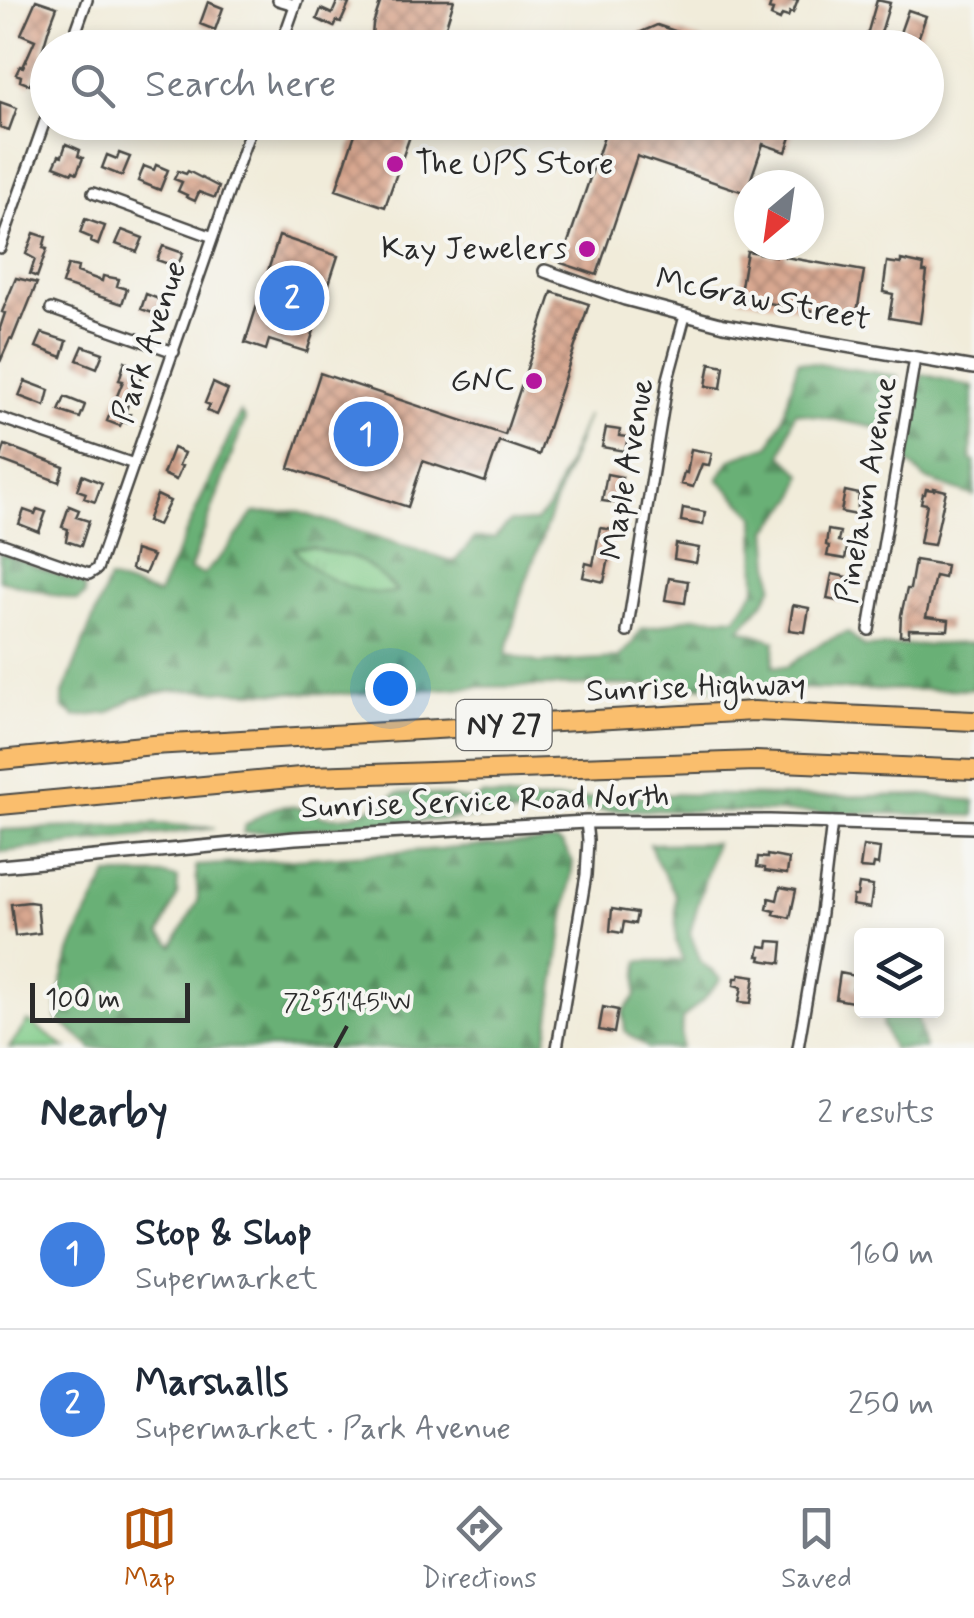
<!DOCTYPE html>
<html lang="en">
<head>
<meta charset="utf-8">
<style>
  :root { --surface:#fff; --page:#f2f2f3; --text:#1f2937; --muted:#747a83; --line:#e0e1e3; --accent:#b45309 }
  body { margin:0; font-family:Mynerve,sans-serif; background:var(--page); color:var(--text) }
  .controls { position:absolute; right:30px; bottom:30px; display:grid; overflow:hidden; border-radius:10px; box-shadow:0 5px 15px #0003 }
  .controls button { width:90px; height:90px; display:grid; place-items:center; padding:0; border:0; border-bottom:2px solid var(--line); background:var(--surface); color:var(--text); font:50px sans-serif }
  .compass { position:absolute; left:734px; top:170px; width:90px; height:90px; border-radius:50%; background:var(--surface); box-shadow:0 5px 15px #0003; rotate:209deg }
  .scale { position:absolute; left:30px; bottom:25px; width:160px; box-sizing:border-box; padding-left:10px; border:5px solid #2b2b2b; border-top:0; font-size:28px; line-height:35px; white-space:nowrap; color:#2b2b2b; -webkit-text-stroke:8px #f6f6f2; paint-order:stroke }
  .you { position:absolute; left:390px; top:688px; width:35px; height:35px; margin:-25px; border:8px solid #fff; border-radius:50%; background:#1a73e8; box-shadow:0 0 0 15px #1a73e833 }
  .badge { display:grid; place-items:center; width:65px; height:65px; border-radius:50%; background:var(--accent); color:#fff; font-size:32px; font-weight:700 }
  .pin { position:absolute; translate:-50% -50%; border:5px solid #fff; box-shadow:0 2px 10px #0006 }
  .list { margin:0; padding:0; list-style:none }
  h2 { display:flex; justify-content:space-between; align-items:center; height:130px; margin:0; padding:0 40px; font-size:42px }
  h2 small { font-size:32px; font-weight:400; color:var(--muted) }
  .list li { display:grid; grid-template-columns:65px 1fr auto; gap:30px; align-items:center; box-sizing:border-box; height:150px; padding:0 40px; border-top:2px solid var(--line) }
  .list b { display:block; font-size:38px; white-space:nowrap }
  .list p { margin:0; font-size:32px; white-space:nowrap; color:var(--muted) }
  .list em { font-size:32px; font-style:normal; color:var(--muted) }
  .icon { flex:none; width:55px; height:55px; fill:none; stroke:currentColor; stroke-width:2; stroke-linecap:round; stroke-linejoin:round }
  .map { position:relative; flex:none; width:974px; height:1048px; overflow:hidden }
  .search { position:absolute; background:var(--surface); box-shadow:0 5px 15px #0003; left:30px; right:30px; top:30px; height:110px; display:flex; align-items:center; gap:25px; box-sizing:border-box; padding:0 35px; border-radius:55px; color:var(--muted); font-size:38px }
  .sheet { height:430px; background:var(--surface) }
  nav { display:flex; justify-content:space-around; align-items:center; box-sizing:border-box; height:140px; border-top:2px solid var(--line); background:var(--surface); font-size:28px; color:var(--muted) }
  nav a { display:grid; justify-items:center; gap:5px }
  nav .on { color:var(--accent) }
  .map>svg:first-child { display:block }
</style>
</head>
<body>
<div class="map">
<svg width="974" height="1048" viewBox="0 0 974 1048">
  <defs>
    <pattern id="grass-tufts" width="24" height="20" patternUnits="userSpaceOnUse" patternTransform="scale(2.5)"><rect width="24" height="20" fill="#82cc8a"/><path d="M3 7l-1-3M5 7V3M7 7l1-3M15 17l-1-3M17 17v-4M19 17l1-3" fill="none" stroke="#70af77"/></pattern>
    <pattern id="forest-firs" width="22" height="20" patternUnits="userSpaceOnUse" patternTransform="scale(2.5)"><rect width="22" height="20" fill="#69b076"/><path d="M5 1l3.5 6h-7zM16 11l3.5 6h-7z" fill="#578f61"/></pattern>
    <pattern id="building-cross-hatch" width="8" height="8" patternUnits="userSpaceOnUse" patternTransform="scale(2.5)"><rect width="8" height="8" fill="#d8a790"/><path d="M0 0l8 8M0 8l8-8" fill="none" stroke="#af8876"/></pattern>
  </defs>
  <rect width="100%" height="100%" fill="#f6f6f2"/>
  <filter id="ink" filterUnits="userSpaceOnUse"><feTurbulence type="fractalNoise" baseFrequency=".01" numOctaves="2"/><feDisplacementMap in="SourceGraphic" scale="20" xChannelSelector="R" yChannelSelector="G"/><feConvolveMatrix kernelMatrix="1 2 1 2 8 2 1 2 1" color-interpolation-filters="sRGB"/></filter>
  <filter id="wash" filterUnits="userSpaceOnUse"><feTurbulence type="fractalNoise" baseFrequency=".0048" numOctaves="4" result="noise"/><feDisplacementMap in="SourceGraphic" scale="40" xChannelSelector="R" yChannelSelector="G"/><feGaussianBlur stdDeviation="2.25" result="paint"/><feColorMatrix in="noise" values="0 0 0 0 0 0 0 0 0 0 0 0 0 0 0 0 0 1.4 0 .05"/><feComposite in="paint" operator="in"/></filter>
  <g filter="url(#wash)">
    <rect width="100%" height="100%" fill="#f1ecda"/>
    <path fill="url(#grass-tufts)" stroke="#567c5a" stroke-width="2.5" d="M312 547C325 553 338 553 352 557 365 561 387 581 397 591 392 593 386 595 381 595 354 595 306 571 294 548Z"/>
    <path fill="url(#forest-firs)" stroke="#4a6e50" stroke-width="2.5" fill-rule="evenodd" d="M798 361 898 376 883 429 795 412 782 455 802 474 796 497 768 530 773 585 766 599 740 629 775 641 773 666 787 667 821 643 848 632 864 647 974 643V689L869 690 615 685 475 687 352 694 173 690 134 698 108 713 76 717 63 708V694L109 579 158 595 240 412 245 419 190 570 204 574 225 552 254 513 296 511 454 562 475 538H494L510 522H535L549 507 587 415 520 598 506 654 539 663 618 658 632 644 641 629 659 626 691 617 736 618 756 588 755 516 718 479 731 459 770 445 783 418ZM312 547C325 553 338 553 352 557 364 561 388 581 397 591 368 601 309 575 294 548Z
      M922 374 973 387 971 460 974 462V496L925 479 907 461Z
      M0 553 84 585 85 595 77 601 0 580Z
      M397 793H424L474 801 482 795 537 801 675 794 817 797 924 795 974 801V816L863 813 591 810 243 833 245 826C263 813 279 800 302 809 312 813 320 817 332 817 356 818 378 806 397 793Z
      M156 824 215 828 0 852V830Z
      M557 841 563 845 573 862 547 1038 542 1048H92L57 1019C60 959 81 926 108 875H164L178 878 177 896 160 934 173 946 198 901 196 866Z
      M715 843 690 933 701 962 721 979 704 999 682 1019 681 1048H648L625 1031 623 1012 636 996 639 961H683L676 942V895L655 858 650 844Z
      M887 1011H916L925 1048H892L882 1024Z"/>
    <path fill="#82cc8a" stroke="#567c5a" stroke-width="2.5" d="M28 1021 66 1048H9Z"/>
    <g id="blocks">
      <path fill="url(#building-cross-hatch)" d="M36 0 57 7 49 28 42 52H44L30 85 20 81 21 76 16 74 20 66 23 67 35 40 21 34Z
        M338 0 349 4 341 22 337 21 334 27 317 19 321 9 332 14Z
        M381 0H454L439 48H371L373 24Z
        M772 0H798L793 13 790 12 788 17 782 15 780 20 771 16 773 10 769 9Z
        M877 0 890 3 879 39 867 35Z
        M208 2 223 8 215 30 200 24Z
        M908 10 926 16 915 48 896 44Z
        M657 25 719 46V48H634L639 33Z
        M0 102 17 108 9 130 0 127Z
        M359 122H415L385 207 336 190Z
        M609 122H796L786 152 763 144 746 193 637 156 597 275 561 263Z
        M66 144 80 150 78 156 83 158 77 173 73 171 72 173 54 166 59 155 62 156Z
        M119 153 130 157 122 176 102 168 107 155 117 159Z
        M156 165 168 170 160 190 138 181 144 166 154 170Z
        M178 171 186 174 188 171 219 187 215 198 199 192 195 201 186 197 187 195 178 191 182 182 174 179Z
        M85 219 105 226 98 245 91 242 92 238 80 233Z
        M122 230 143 238 137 252 116 244Z
        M34 233 46 237 43 248 47 249 37 277 30 274 35 259 26 254Z
        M279 236 338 256 307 352 269 340 266 350 245 343Z
        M163 246 183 253 177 267 157 260Z
        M747 251 775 256 776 251 786 252 785 257 864 271 856 318 739 298Z
        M901 260 924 265 923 272H927L920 323 889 318 893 294 883 292 887 262 901 264Z
        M68 265 78 267 77 272 102 281 103 276 119 279 117 286 127 289 122 304 62 284Z
        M16 278 37 283 22 320H20L12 340 10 339 0 362V328L5 313 2 312Z
        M552 292 589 304 539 455 499 441 485 482 423 461 408 507 289 468 320 373 505 435Z
        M146 294 166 302 161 316 141 309Z
        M42 333 67 341 62 357 36 347Z
        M83 346 103 353 97 368 77 360Z
        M125 361 143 371 136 390 133 389 125 413 130 414 127 423 122 421 120 426 107 421 123 381 119 380Z
        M710 363 724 366 721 388 706 386Z
        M25 381 49 390 45 406 19 396Z
        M213 383 228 390 217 415 207 411 210 405 205 403Z
        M65 397 85 405 80 418 59 411Z
        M606 428 620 430 619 436 628 437 625 451 602 447Z
        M5 445 64 467 59 482 0 460Z
        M173 448 184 453 179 465 182 466 176 480 163 474Z
        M691 449 712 453 709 465 702 464 693 487 681 484 684 472 687 473Z
        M607 474 622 477 617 503 602 501Z
        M82 475 102 483 95 502 84 498 86 493 77 490Z
        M934 488 946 491 934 545 920 543 927 504 921 503 923 494H925L926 489 934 490Z
        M845 491 859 494 857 515 841 512Z
        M157 495 170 501 158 525 147 521Z
        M69 506 79 510 76 517 89 521 81 546 66 541 68 529 62 527Z
        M683 508 705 512 703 525 681 521Z
        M37 509 46 512 39 532 19 524 24 510 35 514Z
        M600 528 615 530 604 582 583 577 586 563 593 565Z
        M828 530 840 532 838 541 848 543 845 559 827 556 829 546 826 545Z
        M676 544 699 548 696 563 674 559Z
        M135 550 153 556 145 574 131 569Z
        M915 560 946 565 944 578 935 576 926 617 949 620 948 630 909 629V636H900L901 615 907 589H910Z
        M832 574 847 577 843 602 827 599Z
        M669 578 688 581 685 603 665 600Z
        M793 605 809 608 805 632 789 630Z
        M863 846 880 848 878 865 874 864 873 869 860 868Z
        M767 855 789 859 787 874 765 871V868L757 867 758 857 767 858Z
        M859 884 873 886 870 908 852 905 853 896H857Z
        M780 887 796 890 790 918 774 914 775 911 767 909 769 898 777 900Z
        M29 902 37 903 40 933 15 936 11 904Z
        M612 909 637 913 635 924 624 922 622 933 610 931Z
        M769 941 783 942 781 963 760 960 761 956H758L760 946 768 947Z
        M840 973 855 976 853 988 860 989 858 1003 836 999Z
        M740 974 755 976 751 1003 739 1002 742 987 734 985 735 978H739Z
        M603 1007 618 1010 614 1033 599 1030Z"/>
    </g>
  </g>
  <g filter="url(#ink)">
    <use href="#blocks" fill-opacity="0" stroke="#494845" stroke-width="2.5"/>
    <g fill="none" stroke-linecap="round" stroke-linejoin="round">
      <g stroke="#494845" stroke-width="14">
        <path id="minor" d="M278 0 295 5
          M70 48 87 0
          M280 48 297 0
          M93 193 213 237
          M0 248 48 112
          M51 309 174 352
          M0 418 134 464
          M0 543 89 574 97 569 253 122
          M869 630 915 358
          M627 632 668 379 685 316
          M557 1048 586 875 588 840 586 822
          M798 1048 820 921 832 822"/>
      </g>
      <g stroke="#494845" stroke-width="16">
        <path id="tertiary" d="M545 271 625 299 724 325 974 368
          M0 866 295 838 586 822 770 821 974 827"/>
      </g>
      <g stroke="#494845" stroke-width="22">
        <path id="motorway" d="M0 760 153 745 754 711 974 721
          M0 805 311 776 756 761 974 770"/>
      </g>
      <use href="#minor" stroke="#fff" stroke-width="9"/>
      <use href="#tertiary" stroke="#fff" stroke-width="11"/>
      <use href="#motorway" stroke="#fabe6d" stroke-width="18"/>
    </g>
  </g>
  <path fill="none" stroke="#2b2b2b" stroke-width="4" d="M335 1048 347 1026"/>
  <g fill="#b5179e" stroke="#f6f6f2" stroke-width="4">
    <circle cx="395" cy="164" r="10"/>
    <circle cx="587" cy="249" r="10"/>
    <circle cx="534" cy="381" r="10"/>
  </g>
  <g text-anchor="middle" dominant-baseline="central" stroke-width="8" stroke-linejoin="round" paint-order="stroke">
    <rect fill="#f6f6f2" stroke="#686867" stroke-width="2.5" x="456.5" y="700" width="95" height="50" rx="8"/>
    <g font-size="30" font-weight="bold" fill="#2b2b2b">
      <text x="504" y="725">NY 27</text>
    </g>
    <g font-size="32" fill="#2b2b2b" stroke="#f6f6f2" text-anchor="end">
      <text x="415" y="164" text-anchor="start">The UPS Store</text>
      <text x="567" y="249">Kay Jewelers</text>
      <text x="514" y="381">GNC</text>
    </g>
    <g font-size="32" fill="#2b2b2b" stroke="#f6f6f2">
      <text transform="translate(763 300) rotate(11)">McGraw Street</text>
      <text transform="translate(150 342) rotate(-71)">Park Avenue</text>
      <text transform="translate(628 469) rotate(-80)">Maple Avenue</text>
      <text transform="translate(867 490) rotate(-80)">Pinelawn Avenue</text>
      <text transform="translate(696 688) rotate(-2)">Sunrise Highway</text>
      <text transform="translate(485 802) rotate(-2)">Sunrise Service Road North</text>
    </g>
  </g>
  <g font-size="25" text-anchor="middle" fill="#2b2b2b" stroke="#f6f6f2" stroke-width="8" stroke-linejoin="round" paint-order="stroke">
    <text x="347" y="1010">72°51'45"W</text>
  </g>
</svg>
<div class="controls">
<button><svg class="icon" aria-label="layers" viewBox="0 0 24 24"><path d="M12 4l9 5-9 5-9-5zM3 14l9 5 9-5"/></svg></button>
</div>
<svg class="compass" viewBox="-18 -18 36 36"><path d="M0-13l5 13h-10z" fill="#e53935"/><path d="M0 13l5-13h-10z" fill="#747a83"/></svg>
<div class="scale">100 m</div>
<div class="you"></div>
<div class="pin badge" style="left:366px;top:434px;background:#3f7fe0">1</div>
<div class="pin badge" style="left:292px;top:298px;background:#3f7fe0">2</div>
<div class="search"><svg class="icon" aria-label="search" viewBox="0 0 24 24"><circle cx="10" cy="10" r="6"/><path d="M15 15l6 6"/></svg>Search here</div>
</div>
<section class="sheet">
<h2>Nearby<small>2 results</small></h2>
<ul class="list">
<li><span class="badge" style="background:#3f7fe0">1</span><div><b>Stop &amp; Shop</b><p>Supermarket</p></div><em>160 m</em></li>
<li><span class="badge" style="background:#3f7fe0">2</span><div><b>Marshalls</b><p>Supermarket · Park Avenue</p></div><em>250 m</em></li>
</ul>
</section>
<nav>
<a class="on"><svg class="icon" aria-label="map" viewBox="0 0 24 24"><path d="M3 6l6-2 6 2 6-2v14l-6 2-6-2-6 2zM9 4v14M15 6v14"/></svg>Map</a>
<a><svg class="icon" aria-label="directions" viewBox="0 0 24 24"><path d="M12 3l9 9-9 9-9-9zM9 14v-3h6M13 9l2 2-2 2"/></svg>Directions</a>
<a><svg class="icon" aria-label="saved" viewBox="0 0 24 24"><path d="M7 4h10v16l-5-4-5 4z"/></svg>Saved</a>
</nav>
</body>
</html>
